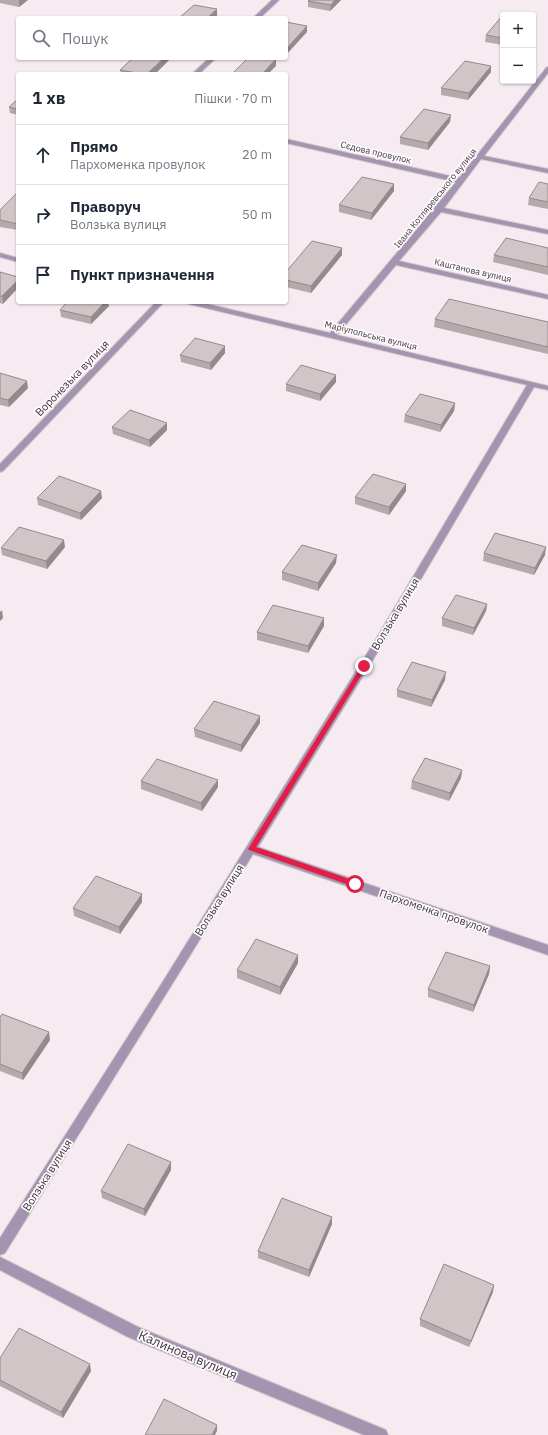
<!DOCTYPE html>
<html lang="uk">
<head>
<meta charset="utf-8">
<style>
  :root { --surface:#fff; --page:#f2f2f3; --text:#1f2937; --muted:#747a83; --line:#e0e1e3 }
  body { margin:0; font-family:"IBM Plex Sans",sans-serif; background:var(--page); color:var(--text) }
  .controls { position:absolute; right:12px; top:12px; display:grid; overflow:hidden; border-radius:4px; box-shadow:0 1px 3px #0004 }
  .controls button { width:36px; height:36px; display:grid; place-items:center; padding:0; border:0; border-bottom:1px solid var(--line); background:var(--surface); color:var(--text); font:20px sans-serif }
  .stop { position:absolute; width:12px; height:12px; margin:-9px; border:3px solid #e11d48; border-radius:50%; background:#fff }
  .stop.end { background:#e11d48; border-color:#fff; box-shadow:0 1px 4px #0008 }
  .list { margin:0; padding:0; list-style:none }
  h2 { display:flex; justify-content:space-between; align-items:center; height:52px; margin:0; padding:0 16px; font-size:17px }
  h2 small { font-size:13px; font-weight:400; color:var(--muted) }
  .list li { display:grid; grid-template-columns:26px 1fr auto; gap:12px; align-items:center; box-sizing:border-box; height:60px; padding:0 16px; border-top:1px solid var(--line) }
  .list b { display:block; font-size:15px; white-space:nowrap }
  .list p { margin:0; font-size:13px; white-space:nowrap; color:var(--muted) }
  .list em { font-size:13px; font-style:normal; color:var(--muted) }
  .icon { flex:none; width:22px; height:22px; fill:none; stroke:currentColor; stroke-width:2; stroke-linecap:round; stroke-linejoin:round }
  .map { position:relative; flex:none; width:548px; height:1435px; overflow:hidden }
  .search { position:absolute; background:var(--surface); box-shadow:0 1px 3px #0004; left:16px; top:16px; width:272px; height:44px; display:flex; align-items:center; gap:10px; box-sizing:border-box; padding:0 14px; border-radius:4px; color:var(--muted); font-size:15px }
  .panel { position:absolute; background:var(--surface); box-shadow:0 1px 3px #0004; left:16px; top:72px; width:272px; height:232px; border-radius:4px }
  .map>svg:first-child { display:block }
</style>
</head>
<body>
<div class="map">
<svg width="548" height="1435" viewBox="0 0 548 1435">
  <rect width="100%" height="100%" fill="#f5ebf1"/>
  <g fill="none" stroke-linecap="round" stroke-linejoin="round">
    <g stroke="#d0c8cd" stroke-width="2">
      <path id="minor" d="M272 0H279L260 18H253Z
        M209 58H216L199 74H192Z
        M548 67V73L484 156 548 169V173L481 159 444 208 548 230V234L441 212 399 261 548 295V299L396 265 337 335 548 386V390L534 387 385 640 258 847 548 945V955L253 854 5 1253 0 1255V1238L162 983 376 639 527 385 189 304 185 302H199L330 333 456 182 286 143V139L459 178 546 68Z
        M0 253 18 258V262L0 257Z
        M156 302H164L3 471 0 472V464Z
        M0 1257 138 1327 386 1430 388 1435H364L128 1337 0 1270Z"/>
    </g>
    <use href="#minor" fill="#a494af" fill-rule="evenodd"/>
  </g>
  <path fill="#b4a9ab" d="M0 0H28L19 7 0 3Z
    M341 0 330 11 308 7V1Z
    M503 15V45L485 42 486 35Z
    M133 58H170V59L155 74H121L120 70Z
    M491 72 468 100 441 95V88Z
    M18 99V115L10 113 9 107Z
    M450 122 428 150 400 144V137Z
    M394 184V191L371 220 339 212V205Z
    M548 184V209L528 205 529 198Z
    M18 194V230L0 227V210Z
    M342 248V255L311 293 286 287V272Z
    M548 248V275L493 262 494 255Z
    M0 272 3 304 0 303Z
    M109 306 91 324 61 317 60 310Z
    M435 319 548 322V354L434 327Z
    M225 346V353L211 370 181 362 180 355Z
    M0 373 28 388 9 407 0 405Z
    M336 382 320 401 286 391V384Z
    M455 403 454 411 440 432 404 422 405 415Z
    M112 427 167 430 150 447 113 434Z
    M406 484V491L389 515 355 504V497Z
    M37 498H102L81 520 38 505Z
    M65 547 47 569 2 555 1 548Z
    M484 553 545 555 534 575 483 561Z
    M336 563 318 591 282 580V572Z
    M487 604 486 611 473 635 442 626V618Z
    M324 618V626L308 653 257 640V632Z
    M445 680 431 707 397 697V690Z
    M260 723 241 752 195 737 194 729Z
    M462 770 461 778 449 801 411 789 412 781Z
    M141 781 218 787 202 811 141 789Z
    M142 902 120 934 74 916 73 908Z
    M298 955V963L280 995 237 978V970Z
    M490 966 489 974 473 1012 428 997V989Z
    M0 1017 50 1040 23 1080 0 1071Z
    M171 1170 145 1216 102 1198 101 1191Z
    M332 1217V1224L309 1277 258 1258V1251Z
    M493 1292 469 1347 420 1326V1319Z
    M0 1358 91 1371 63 1418 0 1386Z"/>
  <path fill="#928a8b" d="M19 0H28L19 7Z
    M335 0H341L330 11 331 5Z
    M217 9V16L215 18H207Z
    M307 26V32L286 55V49Z
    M164 58H170V59L155 74H147Z
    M276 59V66L268 74H262Z
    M491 66V72L468 100 469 93Z
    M451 115 450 122 428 150V143Z
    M394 184V191L371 220 372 213Z
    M342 248V255L311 293V286Z
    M18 280V288L3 304 2 296Z
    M105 302H108L109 306 91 324V317Z
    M225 346V353L211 370 210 363Z
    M336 375V382L320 401V394Z
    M27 381 28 388 9 407 8 400Z
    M455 403 454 411 440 432 441 425Z
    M167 423V430L150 447 149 440Z
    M406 484V491L389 515V507Z
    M101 491 102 498 81 520 80 513Z
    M64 540 65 547 47 569 46 561Z
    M546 547 545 555 534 575 535 568Z
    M337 555 336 563 318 591V583Z
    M487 604 486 611 473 635 474 628Z
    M2 610 3 618 0 621V612Z
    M324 618V626L308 653V646Z
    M446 672 445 680 431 707 432 700Z
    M260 716V723L241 752V745Z
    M462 770 461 778 449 801 450 793Z
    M218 780V787L202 811 201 803Z
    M142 894V902L120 934 119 927Z
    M298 955V963L280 995V987Z
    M490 966 489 974 473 1012 474 1005Z
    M49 1032 50 1040 23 1080 22 1073Z
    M171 1162V1170L145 1216 144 1209Z
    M332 1217V1224L309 1277V1270Z
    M494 1285 493 1292 469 1347 471 1341Z
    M90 1364 91 1371 63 1418 61 1412Z
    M217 1425V1431L215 1435H212Z"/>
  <path fill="#d1c5c7" stroke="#928a8b" d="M309 0H335L331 5 308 1Z
    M194 5 217 9 207 18H179Z
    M503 15V38L486 35Z
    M286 22 307 26 286 49Z
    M133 58H164L147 74H142L120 70Z
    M248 58H268L276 59 262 74H232Z
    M465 61 491 66 469 93 441 88Z
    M18 99V109L9 107Z
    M424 109 451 115 428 143 400 137Z
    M362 177 394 184 372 213 339 205Z
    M539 182 548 184V202L529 198Z
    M17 193 18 194V224L0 220V210Z
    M506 238 548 248V267L494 255Z
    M312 241 342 248 311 286 286 280V272Z
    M0 272 18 277V280L2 296H0Z
    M449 299 548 322V347L435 319Z
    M67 302H105L91 317 60 310Z
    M195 338 225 346 210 363 180 355Z
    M301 365 336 375 320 394 286 384Z
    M0 373 27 381 8 400 0 398Z
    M420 394 455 403 441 425 405 415Z
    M130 410 167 423 149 440 112 427Z
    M373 474 406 484 389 507 355 497Z
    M59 476 101 491 80 513 37 498Z
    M19 527 64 540 46 561 1 548Z
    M495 533 546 547 535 568 484 553Z
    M302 545 337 555 318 583 282 572Z
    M456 595 487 604 474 628 442 618Z
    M273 605 324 618 308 646 257 632Z
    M412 662 446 672 432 700 397 690Z
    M214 701 260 716 241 745 194 729Z
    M425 758 462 770 450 793 412 781Z
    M157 759 218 780 201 803 141 781Z
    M96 876 142 894 119 927 73 908Z
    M256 939 298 955 280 987 237 970Z
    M446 952 490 966 474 1005 428 989Z
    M2 1014 49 1032 22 1073 0 1064V1017Z
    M128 1144 171 1162 144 1209 101 1191Z
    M282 1198 332 1217 309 1270 258 1251Z
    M444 1264 494 1285 471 1341 420 1319Z
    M19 1328 90 1364 61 1412 0 1380V1358Z
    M164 1399 217 1425 212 1435H145Z"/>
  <path fill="#e11d48" d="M364 664 367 666 256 847 358 882V886L355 887 249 850 248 849 362 665Z"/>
  <g text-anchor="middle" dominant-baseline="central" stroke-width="3.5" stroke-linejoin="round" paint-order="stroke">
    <g font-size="9" fill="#3e3a3d" stroke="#fefafd">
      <text transform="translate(376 152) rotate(13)">Сєдова провулок</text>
      <text transform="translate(435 198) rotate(-51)">Івана Котляревського вулиця</text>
      <text transform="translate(473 270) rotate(13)">Каштанова вулиця</text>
      <text transform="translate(371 335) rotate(14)">Маріупольська вулиця</text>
    </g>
    <g font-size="11" fill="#3e3a3d" stroke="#fefafd">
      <text transform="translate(72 378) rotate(-46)">Воронезька вулиця</text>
      <text transform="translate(395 614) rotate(-59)">Волзька вулиця</text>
      <text transform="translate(219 900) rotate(-58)">Волзька вулиця</text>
      <text transform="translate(434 911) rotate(19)">Пархоменка провулок</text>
      <text transform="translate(47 1175) rotate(-58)">Волзька вулиця</text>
    </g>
    <g font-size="13" fill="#3e3a3d" stroke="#fefafd">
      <text transform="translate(188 1355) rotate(23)">Калинова вулиця</text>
    </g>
  </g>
</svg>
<div class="controls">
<button>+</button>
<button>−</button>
</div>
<div class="stop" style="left:355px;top:884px"></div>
<div class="stop end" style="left:364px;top:666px"></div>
<div class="search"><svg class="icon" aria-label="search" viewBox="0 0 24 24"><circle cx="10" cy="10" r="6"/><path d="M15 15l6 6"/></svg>Пошук</div>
<section class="panel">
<h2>1 хв<small>Пішки · 70 m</small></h2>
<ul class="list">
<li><svg class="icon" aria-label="ahead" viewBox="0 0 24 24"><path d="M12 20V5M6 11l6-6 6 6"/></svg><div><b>Прямо</b><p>Пархоменка провулок</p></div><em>20 m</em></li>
<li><svg class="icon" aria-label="right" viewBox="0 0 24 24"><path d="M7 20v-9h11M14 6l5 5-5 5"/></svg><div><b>Праворуч</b><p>Волзька вулиця</p></div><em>50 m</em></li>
<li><svg class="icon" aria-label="arrive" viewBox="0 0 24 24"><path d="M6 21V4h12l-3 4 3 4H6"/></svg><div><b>Пункт призначення</b></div></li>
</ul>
</section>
</div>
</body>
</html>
